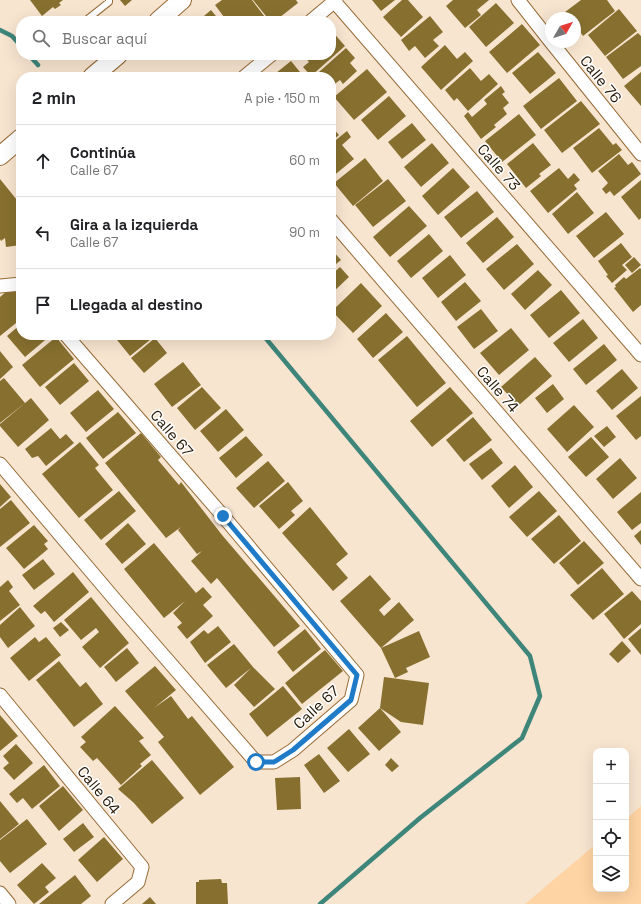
<!DOCTYPE html>
<html lang="es">
<head>
<meta charset="utf-8">
<style>
  :root { --surface:#fff; --page:#f2f2f2; --text:#202124; --muted:#757577; --line:#e0e0e0 }
  body { margin:0; font-family:"Space Grotesk",sans-serif; background:var(--page); color:var(--text) }
  .controls { position:absolute; right:12px; bottom:12px; display:grid; overflow:hidden; border-radius:8px; box-shadow:0 4px 16px #0002 }
  .controls button { width:36px; height:36px; display:grid; place-items:center; padding:0; border:0; border-bottom:1px solid var(--line); background:var(--surface); color:var(--text); font:20px sans-serif }
  .compass { position:absolute; left:545px; top:12px; width:36px; height:36px; border-radius:50%; background:var(--surface); box-shadow:0 4px 16px #0002; rotate:51deg }
  .stop { position:absolute; width:12px; height:12px; margin:-9px; border:3px solid #1f7bc7; border-radius:50%; background:#fff }
  .stop.end { background:#1f7bc7; border-color:#fff; box-shadow:0 1px 4px #0008 }
  .list { margin:0; padding:0; list-style:none }
  h2 { display:flex; justify-content:space-between; align-items:center; height:52px; margin:0; padding:0 16px; font-size:17px }
  h2 small { font-size:13px; font-weight:400; color:var(--muted) }
  .list li { display:grid; grid-template-columns:26px 1fr auto; gap:12px; align-items:center; box-sizing:border-box; height:72px; padding:0 16px; border-top:1px solid var(--line) }
  .list b { display:block; font-size:15px; white-space:nowrap }
  .list p { margin:0; font-size:13px; white-space:nowrap; color:var(--muted) }
  .list em { font-size:13px; font-style:normal; color:var(--muted) }
  .icon { flex:none; width:22px; height:22px; fill:none; stroke:currentColor; stroke-width:2; stroke-linecap:round; stroke-linejoin:round }
  .map { position:relative; flex:none; width:641px; height:904px; overflow:hidden }
  .search { position:absolute; background:var(--surface); box-shadow:0 4px 16px #0002; left:16px; top:16px; width:320px; height:44px; display:flex; align-items:center; gap:10px; box-sizing:border-box; padding:0 14px; border-radius:16px; color:var(--muted); font-size:15px }
  .panel { position:absolute; background:var(--surface); box-shadow:0 4px 16px #0002; left:16px; top:72px; width:320px; height:268px; border-radius:16px }
  .map>svg:first-child { display:block }
</style>
</head>
<body>
<div class="map">
<svg width="641" height="904" viewBox="0 0 641 904">
  <rect width="100%" height="100%" fill="#f8e5d0"/>
  <path fill="#ffd4a4" d="M641 806V904H525L596 844V889H626V819Z"/>
  <g fill="none" stroke-linecap="round" stroke-linejoin="round">
    <path stroke="#3e857a" stroke-width="4.5" d="M0 30 12 36 21 46
      M29 55 38 65
      M263 335 530 656 540 696 522 738 420 818 320 904"/>
  </g>
  <path fill="#87702f" d="M30 0H63L59 3 61 5 55 9 53 7 42 16Z
    M120 0H132L125 6Z
    M222 0H252L268 21H227L215 5Z
    M253 0H296L298 3 275 21H270Z
    M372 0H395L381 11Z
    M402 0H408L423 17 401 37 383 17Z
    M453 0H489L477 10 481 15 465 28 446 6Z
    M581 0H607L615 11 583 36 575 25V18H569L565 12Z
    M496 3 514 23 486 47 469 27Z
    M619 9 637 31 605 56 588 35Z
    M211 10 220 21H198Z
    M430 16 443 32 433 40 439 46 425 58 415 46 409 51 401 40Z
    M522 24 540 45 507 73 489 52Z
    M331 30 345 46 311 76 303 67 309 62 303 55H331Z
    M638 33 641 36V66L623 79 606 57Z
    M445 45 457 59 465 52 473 61 441 90 421 67Z
    M346 48 355 58 350 63 357 71 343 84 340 80 332 86 331 77H324L319 72Z
    M538 52 556 73 530 94 512 73Z
    M291 61 304 77H271Z
    M470 68 481 81 489 74 498 84 468 111 457 98 454 101 445 90Z
    M367 69 387 92 354 120 334 97Z
    M641 72V106L624 86Z
    M559 78 577 101 541 129 523 106Z
    M501 86 505 92 502 94 509 103 503 108 507 114 494 125 496 127 481 139 464 116 468 112 472 117 487 104 484 100Z
    M389 96 406 116 378 140 361 120Z
    M581 101 600 124 562 153 544 130Z
    M519 114 536 135 502 162 485 141Z
    M412 123 426 140 402 159 388 142Z
    M331 126 339 135 331 142Z
    M599 128 613 145 616 143 622 150 592 173 573 148Z
    M347 131 351 137 342 145 354 159 332 177 331 175V144Z
    M432 143 449 163 421 187 404 167Z
    M533 143 551 165 539 174 541 176 526 188 507 164Z
    M619 154 628 165 632 162 641 174 614 196 610 191 606 194 602 189 608 183 598 171Z
    M365 158 383 181 353 206 334 183Z
    M453 168 470 187 438 215 422 196Z
    M559 168 568 179 574 173 580 180 574 185 577 189 548 213 530 191Z
    M0 179 21 205V245L6 247 5 238 1 241 0 239Z
    M388 179 406 201 373 227 355 205Z
    M641 180V218L639 220 621 197Z
    M477 191 494 212 461 238 444 217Z
    M577 192 594 213 568 234 552 214Z
    M409 206 427 226 390 257 373 237Z
    M606 212 624 234 594 258 576 236Z
    M497 217 514 237 483 263 466 243Z
    M429 234 443 251 411 278 397 261Z
    M621 243 632 257 622 265 627 270 612 283 606 276 608 275 598 261Z
    M517 244 534 264 504 290 486 269Z
    M331 249 341 260 331 268Z
    M450 255 466 275 438 298 422 278Z
    M634 257 641 265 632 273 625 265Z
    M340 267 349 277 331 294V275Z
    M640 268 641 269V305L633 312 614 288 616 287 615 285 624 277 626 279Z
    M538 270 552 285 525 310 511 294Z
    M465 282 481 301 456 321 441 302Z
    M361 283 382 306 353 333 332 311Z
    M13 286 21 295V319L0 336V297Z
    M561 290 580 313 549 338 530 315Z
    M481 309 498 331 474 349 457 327Z
    M386 313 403 332 373 358 357 339Z
    M583 319 598 338 569 362 553 343Z
    M21 324V335H51L25 357 7 336Z
    M511 328 529 350 499 375 480 353Z
    M113 335H156L130 356Z
    M407 336 446 383 417 407 378 360Z
    M56 337 74 359 40 387 22 365Z
    M155 338 167 353 144 373 131 358Z
    M604 344 617 360 586 385 573 369Z
    M0 351 13 367 0 379Z
    M535 357 552 376 518 406 501 387Z
    M183 362 201 385 172 407 154 384Z
    M74 363 89 381 60 405 45 387Z
    M622 369 638 388 612 410 596 391Z
    M4 378 25 403 0 423V381Z
    M553 384 564 399 547 413 535 398Z
    M202 387 221 408 195 430 177 408Z
    M450 387 473 413 432 447 410 421Z
    M98 390 114 409 86 432 70 413Z
    M641 396V436L636 440 616 416Z
    M31 398 49 420 18 447 0 426V424Z
    M574 405 594 427 567 452 547 429Z
    M226 409 244 430 218 452 200 431Z
    M118 412 136 433 103 459 86 438Z
    M473 417 492 440 464 462 446 440Z
    M607 426 616 437 604 447 594 436Z
    M51 428 60 439 66 434 74 443 46 466 38 456 32 458 25 449Z
    M141 433 161 457 158 460 179 485 181 482 222 535 300 626 274 647 217 578 211 584 191 561 202 551 197 554 178 530 181 527 166 538 105 463Z
    M246 436 263 455 236 478 219 458Z
    M591 437 609 457 586 477 568 457Z
    M80 442 99 465 95 468 113 490 79 518 42 474Z
    M491 448 503 463 482 480 469 464Z
    M620 458 637 478 613 499 596 479Z
    M268 461 285 481 254 508 236 488Z
    M515 465 533 487 509 508 491 486Z
    M288 482 303 501 291 511 295 515 279 529 259 506Z
    M0 484 11 497 0 507Z
    M119 491 136 511 101 540 84 520Z
    M539 491 557 511 527 537 509 517Z
    M641 492V523L632 530 617 512Z
    M11 500 30 523 0 547V509Z
    M310 507 348 554 336 564 348 578 333 591 282 533Z
    M559 515 581 541 554 564 531 539Z
    M128 523 146 544 122 564 105 544Z
    M34 525 48 541 44 544 48 549 24 569 6 548Z
    M641 530V545L634 536Z
    M584 541 604 563 578 585 559 563Z
    M154 543 196 593 203 587 212 597 203 605 213 616 187 639 177 627 182 623 173 613 185 601 164 618 124 569Z
    M43 559 55 574 34 590 22 575Z
    M602 568 624 594 593 620 570 595Z
    M73 572 89 592 54 622 45 611 41 614 33 606Z
    M370 575 391 599 379 610 384 616 399 602 414 620 381 648 419 631 430 657 406 668 408 672 395 678 381 648 340 601Z
    M8 580 13 587 9 591 20 605 0 621V587Z
    M632 591 641 601V624L624 639 604 614Z
    M91 597 129 643 100 668 82 647 99 632 96 628 81 640 64 620Z
    M20 607 35 626 8 648 0 637V625Z
    M61 622 69 630 60 637 53 628Z
    M218 626 231 642 205 663 190 642 204 630 208 634Z
    M641 628V655L628 639Z
    M305 629 321 649 293 672 277 652Z
    M35 637 39 642 46 637 61 655 29 681 10 658Z
    M622 641 631 651 618 663 609 654Z
    M234 644 253 667 275 689 254 707 234 685 251 668 226 688 207 665Z
    M127 648 139 663 116 682 104 667Z
    M325 650 343 671 302 704 285 683Z
    M59 661 80 687 86 682 103 704 74 727 36 680Z
    M155 666 176 690 154 708 171 696 188 719 192 716 234 767 200 795 158 742 164 737 125 691Z
    M384 677 429 683 423 725 401 722 380 708 401 732 379 751 358 728 380 708Z
    M283 686 302 709 267 737 249 714Z
    M115 706 144 738 139 741 151 755 140 764 142 766 121 785 97 758 93 761 80 747 86 742 81 737Z
    M0 715 18 736 0 751Z
    M349 729 370 754 348 772 327 748Z
    M16 744 33 763 14 780 3 768 9 763 3 756Z
    M319 754 340 781 324 793 304 765Z
    M391 758 399 766 392 772 385 765Z
    M152 760 184 798 152 824 134 803 118 789Z
    M44 765 60 786 32 809 23 798 17 803 9 794Z
    M300 777 301 809 277 810 275 778Z
    M63 786 83 810 59 831 39 806Z
    M0 801 19 824 0 839Z
    M27 819 47 844 10 873 0 861V840Z
    M83 823 94 837 74 852 63 839Z
    M104 837 123 859 97 882 78 860Z
    M42 863 56 878 45 887 49 892 34 904 17 885Z
    M75 875 91 896 81 904H39Z
    M221 879 222 883H227L228 904H196V882H199V880Z
    M150 897 156 904H142Z"/>
  <g fill="none" stroke-linecap="round" stroke-linejoin="round">
    <g stroke="#966b37" stroke-width="8">
      <path id="lane" d="M85 21 109 2V0"/>
    </g>
    <g stroke="#966b37" stroke-width="15">
      <path id="street" d="M333 0 641 355
        M518 0 551 42
        M311 21 336 0
        M551 42 641 154
        M244 77 271 55
        M331 220 641 579
        M0 286 21 284
        M0 464 117 602 256 762H274L293 750 351 700 357 675 223 516 66 335
        M0 695 142 867 138 882 112 904
        M0 893 9 904"/>
    </g>
    <g stroke="#966b37" stroke-width="20">
      <path id="secondary" d="M158 21 182 0
        M92 77 118 55
        M0 156 21 138"/>
    </g>
    <use href="#lane" stroke="#fff" stroke-width="6"/>
    <use href="#street" stroke="#fff" stroke-width="13"/>
    <use href="#secondary" stroke="#fff" stroke-width="18"/>
  </g>
  <g fill="none" stroke-linecap="round" stroke-linejoin="round">
    <path stroke="#1f7bc7" stroke-width="5" d="M223 516 357 675 351 700 293 750 274 762H256"/>
  </g>
  <g text-anchor="middle" dominant-baseline="central" stroke-width="3" stroke-linejoin="round" paint-order="stroke">
    <g font-size="15" fill="#271602" stroke="#fff">
      <text transform="translate(601 79) rotate(51)">Calle 76</text>
      <text transform="translate(499 167) rotate(49)">Calle 73</text>
      <text transform="translate(498 389) rotate(49)">Calle 74</text>
      <text transform="translate(172 433) rotate(49)">Calle 67</text>
      <text transform="translate(316 707) rotate(-43)">Calle 67</text>
      <text transform="translate(99 790) rotate(50)">Calle 64</text>
    </g>
  </g>
</svg>
<div class="controls">
<button>+</button>
<button>−</button>
<button><svg class="icon" aria-label="locate" viewBox="0 0 24 24"><circle cx="12" cy="12" r="6"/><path d="M12 2v4M12 18v4M2 12h4M18 12h4"/></svg></button>
<button><svg class="icon" aria-label="layers" viewBox="0 0 24 24"><path d="M12 4l9 5-9 5-9-5zM3 14l9 5 9-5"/></svg></button>
</div>
<svg class="compass" viewBox="-18 -18 36 36"><path d="M0-13l5 13h-10z" fill="#e53935"/><path d="M0 13l5-13h-10z" fill="#757577"/></svg>
<div class="stop" style="left:256px;top:762px"></div>
<div class="stop end" style="left:223px;top:516px"></div>
<div class="search"><svg class="icon" aria-label="search" viewBox="0 0 24 24"><circle cx="10" cy="10" r="6"/><path d="M15 15l6 6"/></svg>Buscar aquí</div>
<section class="panel">
<h2>2 min<small>A pie · 150 m</small></h2>
<ul class="list">
<li><svg class="icon" aria-label="ahead" viewBox="0 0 24 24"><path d="M12 20V5M6 11l6-6 6 6"/></svg><div><b>Continúa</b><p>Calle 67</p></div><em>60 m</em></li>
<li><svg class="icon" aria-label="left" viewBox="0 0 24 24"><path d="M17 20v-9H6M10 6l-5 5 5 5"/></svg><div><b>Gira a la izquierda</b><p>Calle 67</p></div><em>90 m</em></li>
<li><svg class="icon" aria-label="arrive" viewBox="0 0 24 24"><path d="M6 21V4h12l-3 4 3 4H6"/></svg><div><b>Llegada al destino</b></div></li>
</ul>
</section>
</div>
</body>
</html>
